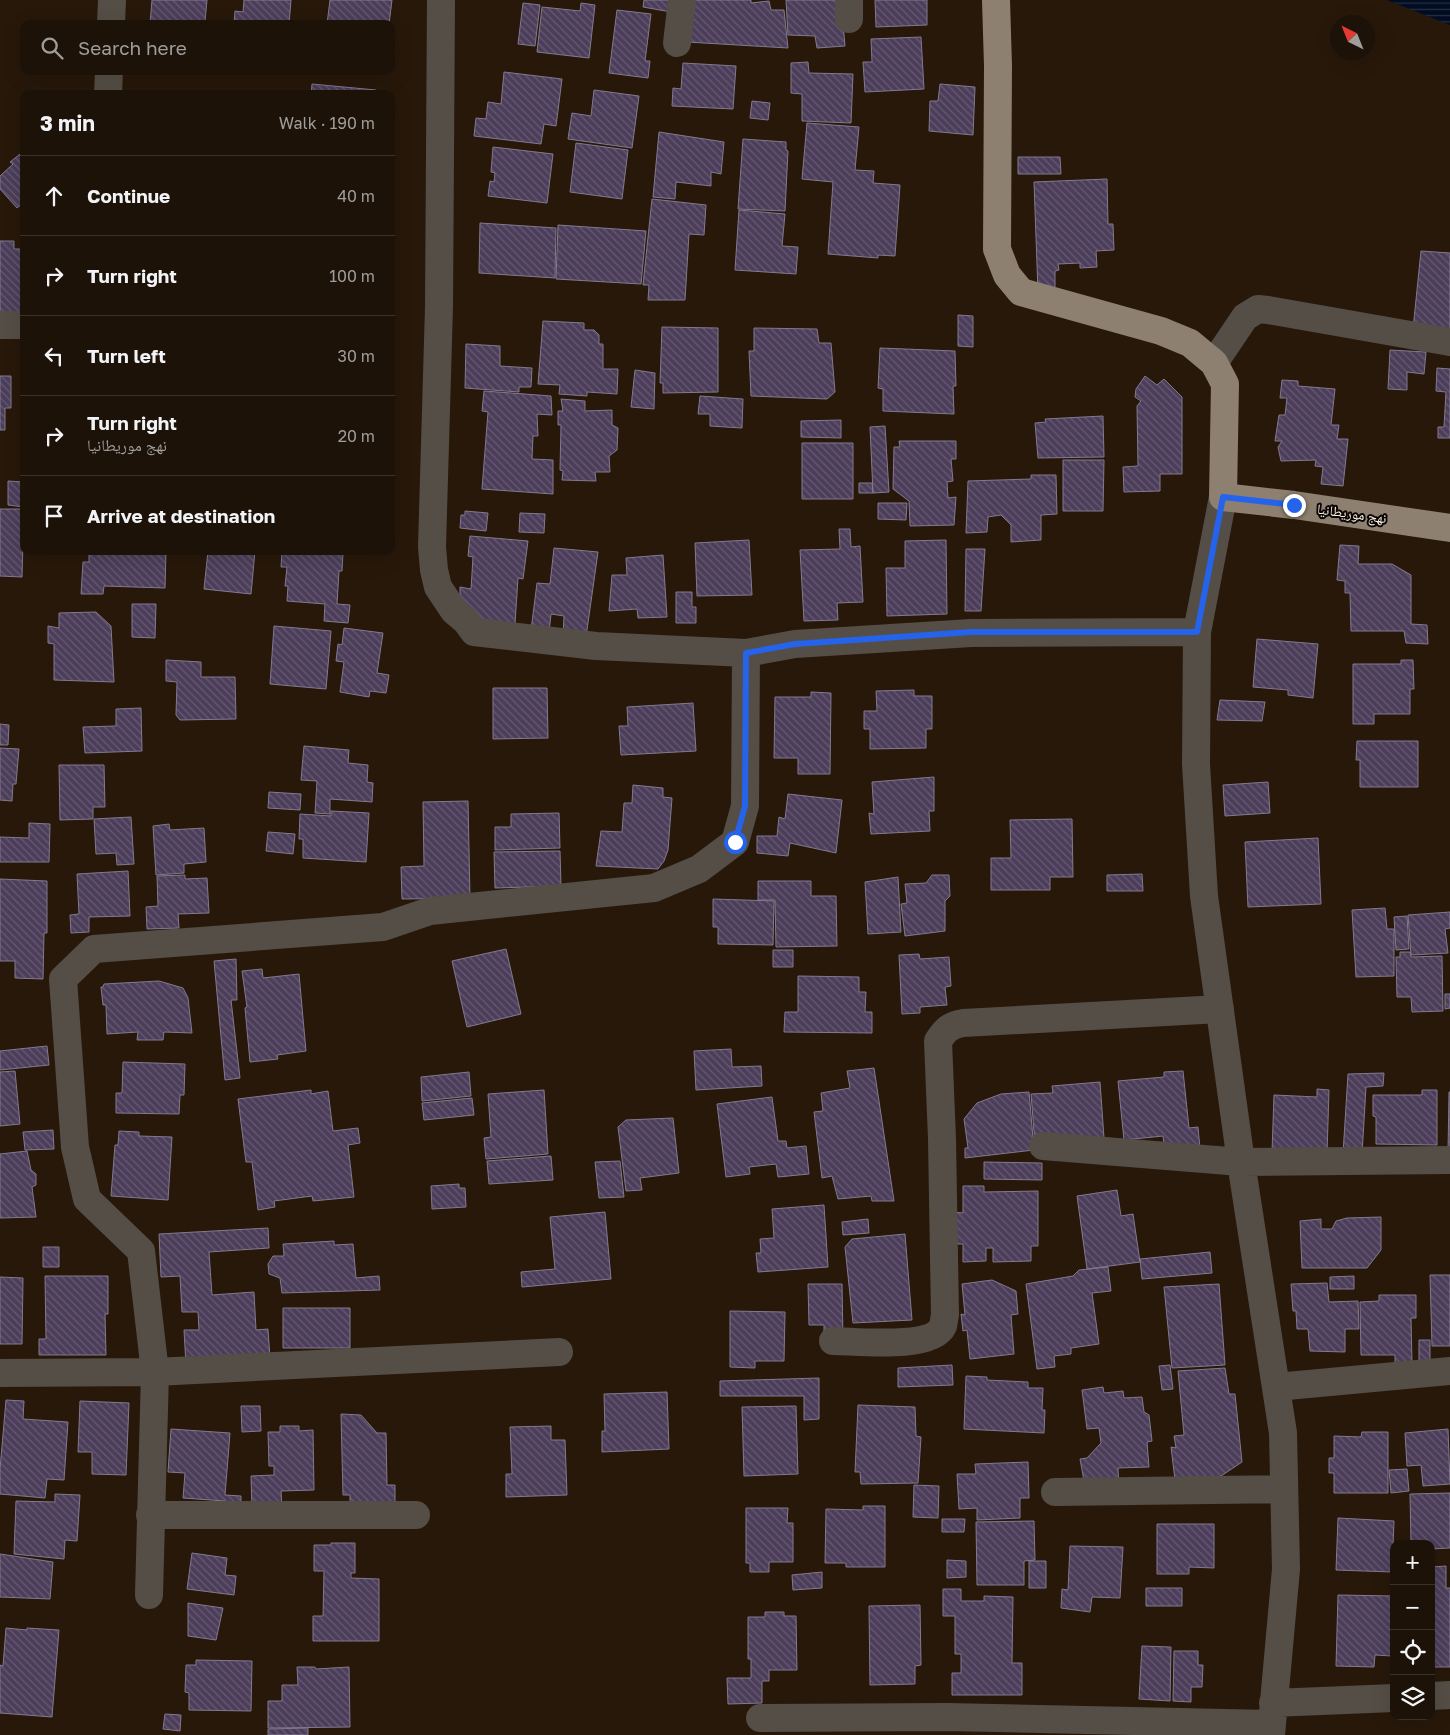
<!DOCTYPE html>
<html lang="en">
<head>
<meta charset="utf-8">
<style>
  :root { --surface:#1d1208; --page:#251b12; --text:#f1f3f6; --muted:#a09e9c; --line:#3b3229 }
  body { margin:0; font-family:"Golos Text","Noto Naskh Arabic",sans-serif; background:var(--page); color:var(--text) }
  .controls { position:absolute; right:15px; bottom:15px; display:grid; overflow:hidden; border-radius:10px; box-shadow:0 5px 20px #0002 }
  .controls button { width:45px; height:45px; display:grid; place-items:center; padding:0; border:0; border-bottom:1px solid var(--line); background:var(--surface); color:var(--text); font:25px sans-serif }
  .compass { position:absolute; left:1330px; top:15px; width:45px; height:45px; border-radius:50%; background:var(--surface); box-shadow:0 5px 20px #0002; rotate:317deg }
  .stop { position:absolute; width:15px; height:15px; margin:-11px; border:4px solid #2563eb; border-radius:50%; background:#fff }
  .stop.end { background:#2563eb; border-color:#fff; box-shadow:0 1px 5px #0008 }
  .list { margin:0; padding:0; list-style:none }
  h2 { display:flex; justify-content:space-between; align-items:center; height:65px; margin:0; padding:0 20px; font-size:21px }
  h2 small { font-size:16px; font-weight:400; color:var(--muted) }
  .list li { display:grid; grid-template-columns:32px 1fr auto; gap:15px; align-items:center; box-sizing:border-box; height:80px; padding:0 20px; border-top:1px solid var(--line) }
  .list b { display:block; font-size:19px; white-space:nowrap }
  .list p { margin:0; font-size:16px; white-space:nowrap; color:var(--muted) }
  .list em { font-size:16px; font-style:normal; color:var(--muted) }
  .icon { flex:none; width:28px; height:28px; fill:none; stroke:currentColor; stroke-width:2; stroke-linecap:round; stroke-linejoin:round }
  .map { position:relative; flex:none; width:1450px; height:1735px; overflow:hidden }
  .search { position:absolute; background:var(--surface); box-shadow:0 5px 20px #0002; left:20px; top:20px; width:375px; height:55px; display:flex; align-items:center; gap:12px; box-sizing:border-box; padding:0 18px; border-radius:10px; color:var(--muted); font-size:19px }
  .panel { position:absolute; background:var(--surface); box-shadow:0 5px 20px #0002; left:20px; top:90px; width:375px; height:465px; border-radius:10px }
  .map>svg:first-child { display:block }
</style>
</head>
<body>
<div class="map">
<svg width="1450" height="1735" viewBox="0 0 1450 1735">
  <defs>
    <pattern id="water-rules" width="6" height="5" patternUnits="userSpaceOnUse" patternTransform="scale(1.25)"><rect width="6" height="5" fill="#010c22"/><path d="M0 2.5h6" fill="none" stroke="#273042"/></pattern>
    <pattern id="building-back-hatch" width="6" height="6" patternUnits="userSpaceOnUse" patternTransform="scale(1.25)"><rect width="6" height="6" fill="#4c3e5a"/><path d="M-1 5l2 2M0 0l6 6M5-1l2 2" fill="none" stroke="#675a72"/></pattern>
  </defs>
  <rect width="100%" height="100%" fill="#27180a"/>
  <path fill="url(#water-rules)" d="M1387 0H1450V25Z"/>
  <path fill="url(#building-back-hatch)" stroke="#83798f" d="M152 0H207L205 21H199V24H150Z
    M244 0H291L289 24H234L235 11 243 12Z
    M330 0H392L389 24H327Z
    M644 0H673L671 12 643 7Z
    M693 0H751V3L769 1 771 10H784L788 48 687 42Z
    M786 0H841L845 46 817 48 815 36 788 35Z
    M875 0H927V25L876 27Z
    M523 3 540 5 535 46 518 44Z
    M581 3 595 5 589 58 537 52 542 7 580 11Z
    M617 10 651 14 645 61H650L648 78 609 73Z
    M921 37 924 89 865 92 863 62H872L871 39Z
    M808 62 809 73 853 74 851 123 802 121V94L791 93V63Z
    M683 63 736 66 733 109 672 106 673 88 681 89Z
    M504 72 562 79 556 126 544 124 541 144 474 136 476 118 486 119 488 102 501 104Z
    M312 84 376 90V94H311Z
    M940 84 975 87 973 135 929 131 930 101H938Z
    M594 90 639 96 632 148 568 139 572 113 591 116Z
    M752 101 770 103 768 120 750 118Z
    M807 123 859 127 855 170 874 171 873 183 900 185 895 256 878 255V258L828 254 833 182 802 179Z
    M659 132 724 142 721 174 711 172V186L676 182 675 199 653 197Z
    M743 139 786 142V150L788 151 785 211 738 209Z
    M576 143 628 150 622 199 570 192Z
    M493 147 553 154 547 203 488 196 490 181 494 182 495 173 491 172Z
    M24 151V202L17 208 0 189V176L13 164 10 162Z
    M1018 157H1060L1061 174H1018Z
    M1107 179 1108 224H1113L1114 250 1096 251 1097 267 1080 268V263L1058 264 1059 270 1055 271V292H1038L1034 182Z
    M652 199 706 205 704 235 689 234 685 300H648L649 285H643Z
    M739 210 785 214 782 246 798 247 796 274 735 270Z
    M480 223 556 228 555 278 479 273Z
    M558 225 646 231 641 284 556 279Z
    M0 241H14V249H24V318H0Z
    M1421 251 1450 253V333L1413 329Z
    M958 315 973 316V347L958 346Z
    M543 321 584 323V330H594L599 335V344H603V369H618L617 394 587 392V396L559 394 560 385 538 384Z
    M662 327 718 328V392L663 393V383H660Z
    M754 328 817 329 819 343H831L835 392 827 399 751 396 749 351H754Z
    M466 344 500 346V366L532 368 531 387H519V392L465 388Z
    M880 348 955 351 956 386H953L954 414 883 411V389L878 388Z
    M1390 350 1426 352 1424 374 1407 372V390L1388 389Z
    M1437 368 1450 369V438H1438V427H1444L1446 392 1436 391Z
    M635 370 655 373 654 409 631 407Z
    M0 376H11V408H5V430H0Z
    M1145 376 1157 385 1164 379 1182 397V474H1160V491L1124 492 1123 467 1138 466 1137 406 1141 401 1135 397 1136 389Z
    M1282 380 1298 381V386L1335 389 1331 425H1339L1337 439H1348L1343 486 1321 484 1323 467 1315 466 1316 460 1281 461 1278 447 1282 441H1275L1279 415H1285L1287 398H1280Z
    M484 391 551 396 552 415 537 414 538 436H533L532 459 553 460V494L482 489 488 412 482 411Z
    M700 396 743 399 742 428 710 426V414H698Z
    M561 399 585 401V411L612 410V425L618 428 617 450 609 456 610 472H595L596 481 562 480 563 471 560 470 561 425H558V411H563Z
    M1103 416 1104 457 1038 458 1035 423 1046 422 1045 419Z
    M841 420V438L801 437V421Z
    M885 426 889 492 873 493 870 427Z
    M899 441H956V459H951L953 481 947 482 948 498 956 497 954 525 910 526 909 501 893 489 894 447H900Z
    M802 443H853V499H802Z
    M1063 460H1104L1103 511H1063Z
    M1031 475H1056L1057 514 1041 515V540L1011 542V525L1001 515 988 517 987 532 966 533 968 481 1031 479Z
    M8 481 24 482V507L8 505Z
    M859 483H872L873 493H859Z
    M878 503H907L906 520 878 519Z
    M0 509H24L22 577 0 576Z
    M465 511 488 513 486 531 460 528 461 515H465Z
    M520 513 545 514 544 533 519 532Z
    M839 529H850L851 547 860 546 863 602 837 603 838 620 804 621 800 550 840 549Z
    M470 536 528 541 523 579 518 578 515 624 466 617 460 604V587L471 589 473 557 468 556Z
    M749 540 752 595 697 596 695 543Z
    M946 540 947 614 887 616 886 568H905V541Z
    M1340 545 1359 546 1358 564H1392L1411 575V624L1427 625 1428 644 1406 643 1404 631H1351L1350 593H1345V581L1337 580Z
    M554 548 598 552 586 637H563L564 616 551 614 549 633 531 630 537 583 550 584Z
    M966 549H985L981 611H965Z
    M89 551H166L165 588 104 586 103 594H81L83 562H89Z
    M208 551H255L251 594 204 589Z
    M282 551H334V553H343L342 571H339L337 604 350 605 348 623 324 621 325 604 287 601 288 586H285L287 567H281Z
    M663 555 667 617 638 618 637 609 609 611 612 575H627L626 558Z
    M676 592H692V607H696V623H676Z
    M132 604H156L155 638 132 637Z
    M96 612 111 626 114 682 54 680V644L48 643V626L59 628V613Z
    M274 626 331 631 326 689 270 684Z
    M344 628 383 633 377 673 389 675 386 693 370 691 369 697 340 692 344 662 336 661 338 644 342 645Z
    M1257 639 1318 644 1313 698 1288 695V690L1253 687Z
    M166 660 201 662V677H235L236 719 180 720 176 715 177 682 166 681Z
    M1401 660H1413L1414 689H1410V714H1374V724H1353V664H1401Z
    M493 688H547L548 738 493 739Z
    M914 690V696H932V729H926V748L870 749V729H864V711H877L876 691Z
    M811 692 831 693 830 774H798V758H774L775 697H811Z
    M1220 700 1265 702 1262 721 1217 720Z
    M693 703 696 751 621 755 619 726H628L627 707Z
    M141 708 142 751 85 753 83 727 116 726V709Z
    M0 724 9 725 8 745H0Z
    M1357 741H1418V787H1360V760H1356Z
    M304 746 349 750 348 763 368 765 367 782 373 783 372 802 330 799V814L315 813 317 781 301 780Z
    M0 748 19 749 16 784H13L12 801 0 800Z
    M59 765H104L105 807H93V819L60 820Z
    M934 777V811H929L930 831 871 834 869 813 874 814 872 782Z
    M1268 782 1270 813 1225 816 1223 785Z
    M633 785 663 788V797L672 798 668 850 664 861 658 869 596 866 601 831 622 832 624 803H632Z
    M269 792 301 794 300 810 268 808Z
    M788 794 842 800 836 853 790 843 788 856 757 853V836H777L779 817 785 819Z
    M468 801 470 898 402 899 401 867 424 866 423 802Z
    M331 811 369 813 366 862 303 858V839H299L300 814 331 816Z
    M559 813 560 848 495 850V827H511V814Z
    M131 817 134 864 117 865 116 853 96 854 94 819Z
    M1072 819 1073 877H1050V890H991V858H1011L1010 820Z
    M29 823 50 824 49 862H0V837L29 838Z
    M169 824 170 830 204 828 206 862 184 864V873L156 875 153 826Z
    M268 832 295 834 293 854 266 851Z
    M1318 838 1321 904 1248 907 1245 842Z
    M560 851 561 886 495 888 494 852Z
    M128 871 130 916 89 917V932L71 933 70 915 79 914 77 874Z
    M1142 874 1143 891H1107V875Z
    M185 875V879L207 878 209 913 178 914 179 928 147 929 146 907 158 906 157 876Z
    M932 875H949L950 896 945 901V931L905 936 901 904 907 903 905 884 926 883Z
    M898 877 901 932 868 934 865 882Z
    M0 879 47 881V933H44L43 979 15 978V961H0Z
    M758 881H811V896H836L837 946 776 947 775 900H758Z
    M713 899 774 901 773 945 718 944V927H713Z
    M1385 908 1387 929H1394V976L1356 977 1352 910Z
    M1450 912V928L1445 929 1448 953 1411 955 1408 915Z
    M1407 916 1409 949 1396 950 1394 917Z
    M506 949 521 1014 467 1027 452 961Z
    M773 950H793V967H773Z
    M1400 952H1410L1411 957 1442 956 1443 1011 1412 1012 1411 997H1397L1396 957H1400Z
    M919 954 920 959 949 957 951 986 945 987 947 1005 920 1007V1013L902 1014 899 955Z
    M236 959 237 1000H231L240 1078 225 1080 214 961Z
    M262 969 263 978 299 974 306 1051 277 1055 278 1059 250 1062 245 1008 247 1007 242 971Z
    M798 976 859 977V992H866L865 1012H872V1033L784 1032 785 1012H798Z
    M159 981 183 988 188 998 192 1033 164 1032 163 1040H137L138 1032 107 1034 106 1005H103L101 987H103L104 984Z
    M1445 994H1450V1008L1445 1009Z
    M47 1046 49 1065 0 1070V1051Z
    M731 1049 732 1067 761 1066 762 1086 696 1090 694 1051Z
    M123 1062 185 1064 184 1095H180L179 1114 116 1113V1093H122Z
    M874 1068 894 1201H872L871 1196 838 1199 832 1176 822 1178 814 1112 823 1111 821 1093 850 1088 847 1071Z
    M15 1071 20 1124 0 1126V1072Z
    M1183 1071 1189 1128 1198 1127 1200 1149 1165 1153 1163 1136 1124 1140 1118 1081 1164 1077V1072Z
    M469 1072 471 1096 422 1101 421 1077Z
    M1384 1073 1383 1086 1366 1087 1362 1155 1343 1154 1348 1074Z
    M1100 1082 1104 1138 1035 1143 1031 1094 1053 1093 1052 1086Z
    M1317 1089 1329 1090 1327 1154 1272 1152 1274 1095 1317 1097Z
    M311 1090V1094L328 1091 333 1131 358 1128 360 1143 348 1145 354 1197 313 1201 312 1196 274 1201 275 1207 258 1210 252 1162H246L238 1099Z
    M544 1090 548 1154 486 1159 484 1138 491 1137 488 1094Z
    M1422 1090H1437V1145L1376 1144V1117L1373 1116V1095H1422Z
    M1029 1092 1034 1150 965 1158V1148H968L964 1119 977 1103 1001 1094Z
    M1449 1092H1450V1153H1448Z
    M772 1097 778 1141H786L787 1148 806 1146 809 1174 778 1177 776 1164 749 1167 750 1174 726 1177 717 1104Z
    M472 1098 474 1115 424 1120 422 1103Z
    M673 1118 679 1173 640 1178 642 1190 626 1191 618 1127 626 1120Z
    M53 1130 54 1149 25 1150 23 1132Z
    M119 1131 139 1132V1136L172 1137 168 1200 111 1196 115 1145H118Z
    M27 1151 31 1170 36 1174V1185L32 1187 36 1217 0 1218V1154Z
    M551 1156 553 1180 489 1184 487 1161Z
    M620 1161 624 1197 599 1198 595 1162Z
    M984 1162 1042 1163V1180L984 1179Z
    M459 1184V1188H465L466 1207 432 1209 431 1186Z
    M963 1186H984V1192L1038 1191V1246H1031V1261L993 1262V1248H986V1261L963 1262V1244H952V1212L963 1213Z
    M1117 1190 1121 1216 1133 1214 1140 1262 1087 1269 1077 1196Z
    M824 1205 828 1267 758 1272 756 1253H761L760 1239 774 1238 772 1209Z
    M605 1212 611 1279 522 1287 521 1272 555 1269 550 1217Z
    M1381 1217V1250L1367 1268H1302L1300 1221 1321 1219V1229H1332L1336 1221 1347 1218Z
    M868 1219 869 1233 843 1235 842 1222Z
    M268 1228 269 1248 209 1252 212 1295 254 1292 256 1330 268 1329 270 1359 186 1365 184 1330H199L198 1312H182L180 1276 161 1277 159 1234Z
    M905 1234 912 1320 853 1323 845 1247 852 1239Z
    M334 1241V1245L353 1244 356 1278 379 1276 380 1290 282 1293 280 1278 269 1274 268 1264 273 1256H284L283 1244Z
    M43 1247H59V1267H43Z
    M1210 1252 1212 1273 1142 1279 1140 1259Z
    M1108 1267 1111 1291 1092 1293 1099 1344 1071 1348V1354L1054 1356 1055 1367 1037 1369 1026 1284 1073 1276 1079 1270Z
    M1430 1275H1450V1346H1432Z
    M45 1276H108V1314H105L106 1355H39V1339H46Z
    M1354 1276V1289H1330V1277Z
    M0 1277 23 1278 22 1344H0Z
    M992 1280 1016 1291 1018 1314 1011 1315 1014 1354 970 1359 967 1330 963 1331 961 1314 965 1315 962 1284Z
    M1327 1283 1329 1302 1358 1301 1359 1329H1345V1352L1310 1351 1308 1329H1297L1296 1311H1293L1291 1284Z
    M808 1284H842L843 1339H824V1325H809Z
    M1219 1284 1225 1365 1172 1368 1164 1287Z
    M1379 1295H1416V1318H1411L1412 1364H1395V1355H1361L1360 1302 1379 1301Z
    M283 1308H350V1348H283Z
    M730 1311 785 1312 784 1361H755V1368L730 1367Z
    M1419 1340H1430V1360L1419 1361Z
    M952 1365 953 1385 898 1387V1368Z
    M1170 1365 1173 1389 1162 1390 1159 1366Z
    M1225 1368 1229 1394H1235L1242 1462 1212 1482 1176 1488 1171 1447 1176 1448 1174 1436 1184 1435 1178 1371Z
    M966 1376 987 1377V1380L1028 1382V1388H1043L1042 1410H1045L1044 1433 964 1429Z
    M819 1378V1419L804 1420V1396H720V1381Z
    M1103 1387 1104 1393 1123 1391 1124 1398 1142 1397 1144 1412 1149 1415 1152 1441 1147 1442 1149 1467 1118 1468 1119 1489 1084 1481 1080 1459 1087 1458 1101 1443 1099 1428 1087 1429 1082 1390Z
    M667 1392 669 1449 602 1452V1431H605L604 1394Z
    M6 1400 24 1401 23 1419 68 1422 64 1480 47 1479 45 1498 0 1494V1469Z
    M80 1401 129 1403 126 1475 92 1474V1452H78Z
    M858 1405 915 1407 916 1436 921 1437 918 1483 861 1484 860 1472H855Z
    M241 1406H260L261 1431 242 1432Z
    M796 1406 798 1474 744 1476 742 1407Z
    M341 1414 361 1415 377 1433H386L387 1485H395V1508H350V1495H343Z
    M280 1426H299V1431L313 1430 314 1490 281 1491 282 1508 252 1509 251 1476 274 1475V1466H269L268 1432H280Z
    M551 1426V1440H565L567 1495 506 1497V1474H512L510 1427Z
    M171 1429 230 1433 225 1495 241 1496V1510L224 1509 225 1501 183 1498 185 1473 168 1472Z
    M1448 1429 1450 1484 1423 1486 1421 1465 1407 1466 1405 1433Z
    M1362 1432H1388V1493H1334V1473H1329V1458H1334V1436L1361 1437Z
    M1028 1462 1029 1498H1020V1518L977 1520V1508L959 1509 957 1474H976L975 1464Z
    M1407 1469 1409 1491 1391 1493 1389 1470Z
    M914 1485 939 1486 938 1518 913 1517Z
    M1450 1493V1548L1431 1549V1544H1411L1410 1494Z
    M55 1494 80 1495 77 1541 65 1540 64 1559 14 1554 16 1501 55 1502Z
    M863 1506H885V1567H846V1563H825L826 1509 863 1510Z
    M746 1508H788L787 1523H793V1562H769V1572H750V1563H746Z
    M1338 1518 1394 1521 1392 1572 1336 1570Z
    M942 1519H965L964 1532H942Z
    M1034 1521 1035 1560 1024 1561V1585H977L976 1522Z
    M1157 1524H1214V1568L1189 1567V1574H1157Z
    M331 1543H355V1573H351V1578L379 1579V1641H313V1616H323L324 1571H314V1545H331Z
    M1070 1546 1123 1547 1120 1598 1092 1597 1090 1612 1061 1608 1062 1589 1068 1590Z
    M192 1553 227 1558 225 1575 236 1576 234 1595 187 1589Z
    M0 1554 53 1562 50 1599 0 1597Z
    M947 1560 966 1561V1577L947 1578Z
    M1029 1561H1046V1588H1029Z
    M1446 1566V1588H1450V1667H1432L1431 1678V1567Z
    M822 1572V1588L793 1590 792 1575Z
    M1146 1588H1182V1606H1146Z
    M943 1589H961V1601H984V1596L1013 1597 1012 1663H1022V1695H952V1673H961V1654H955V1616H943Z
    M1338 1595 1394 1596 1392 1656 1375 1655 1374 1667 1336 1666Z
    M188 1603 223 1608 216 1640 188 1636Z
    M920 1605 921 1665 915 1666V1684L870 1685 869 1606Z
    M765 1612H784V1616H796L797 1670H769V1681H762V1703L728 1704 727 1678H751V1659H748V1617H765Z
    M6 1628 27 1630V1628L59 1630 52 1717 0 1713V1665L3 1666Z
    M1142 1646 1171 1647 1170 1701 1139 1699Z
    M1174 1651H1198V1665H1203L1202 1687H1191V1702L1173 1701Z
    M196 1660 252 1661 251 1711 189 1710V1693L185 1692 186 1665H196Z
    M297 1667H315L316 1669 349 1667 350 1727 268 1728V1701H282V1685H298Z
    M165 1714 181 1715 180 1731 163 1729Z
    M308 1728V1735H268V1729Z"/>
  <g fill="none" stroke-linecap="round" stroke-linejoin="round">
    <path stroke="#544e46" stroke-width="28" d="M441 0 439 307 432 547 434 570 438 587 454 611 466 621 474 632 596 646 746 653
      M849 0V19
      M111 24 112 0
      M677 43 682 0
      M108 94 109 71
      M0 325H24
      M1214 363 1245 317 1258 309 1268 310 1450 342
      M1223 497 1197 632 1196 764 1204 896 1241 1162 1283 1433 1286 1569 1271 1735
      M1043 1146 1241 1162 1450 1160
      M833 1341C856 1341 932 1350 943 1326 944 1323 944 1318 945 1315L942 1139 938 1041C945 1030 950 1025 963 1023L1220 1009
      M0 1373 155 1372 559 1352
      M1276 1387 1450 1371
      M1055 1492 1284 1489
      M150 1515H416
      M149 1595 155 1372 141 1251 87 1199 75 1147 63 979 94 949 383 927 430 911 654 888 699 869 735 842 745 806 746 653 795 644 971 633 1197 632
      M1431 1696 1450 1695
      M1273 1703 1394 1698
      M760 1718 947 1717 1272 1724"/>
    <path stroke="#8d8070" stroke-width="28" d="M996 0 998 66 997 249 1007 275 1021 292 1161 331 1190 343 1214 363 1225 384 1223 497 1294 505 1450 528"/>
  </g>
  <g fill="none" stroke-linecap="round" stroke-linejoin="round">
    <path stroke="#2563eb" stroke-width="6" d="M735 842 745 806 746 653 795 644 971 632H1197L1223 497 1294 505"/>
  </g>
  <g text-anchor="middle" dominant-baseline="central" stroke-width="4" stroke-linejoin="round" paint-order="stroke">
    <g font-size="14" fill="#fdf2e9" stroke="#0b0502">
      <text transform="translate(1352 513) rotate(8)">نهج موريطانيا</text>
    </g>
  </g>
</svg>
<div class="controls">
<button>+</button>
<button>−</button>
<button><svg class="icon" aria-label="locate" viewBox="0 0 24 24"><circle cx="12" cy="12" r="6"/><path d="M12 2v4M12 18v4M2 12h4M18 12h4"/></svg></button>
<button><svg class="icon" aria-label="layers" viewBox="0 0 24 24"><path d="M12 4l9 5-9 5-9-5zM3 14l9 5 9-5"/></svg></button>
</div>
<svg class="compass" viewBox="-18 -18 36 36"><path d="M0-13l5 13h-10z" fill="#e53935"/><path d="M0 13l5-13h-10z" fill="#a09e9c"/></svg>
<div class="stop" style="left:735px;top:842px"></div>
<div class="stop end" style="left:1294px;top:505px"></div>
<div class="search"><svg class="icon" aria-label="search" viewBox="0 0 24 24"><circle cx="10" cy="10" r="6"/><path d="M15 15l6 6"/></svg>Search here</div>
<section class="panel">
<h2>3 min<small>Walk · 190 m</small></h2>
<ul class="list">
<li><svg class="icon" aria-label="ahead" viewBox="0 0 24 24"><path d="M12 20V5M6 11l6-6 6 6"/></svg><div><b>Continue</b></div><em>40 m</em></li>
<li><svg class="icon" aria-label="right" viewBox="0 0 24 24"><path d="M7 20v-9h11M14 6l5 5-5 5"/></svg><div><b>Turn right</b></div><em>100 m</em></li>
<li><svg class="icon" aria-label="left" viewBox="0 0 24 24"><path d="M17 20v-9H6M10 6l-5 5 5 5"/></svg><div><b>Turn left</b></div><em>30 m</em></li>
<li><svg class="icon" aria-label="right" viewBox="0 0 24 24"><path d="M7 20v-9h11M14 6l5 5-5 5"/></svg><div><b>Turn right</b><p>نهج موريطانيا</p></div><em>20 m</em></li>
<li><svg class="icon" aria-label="arrive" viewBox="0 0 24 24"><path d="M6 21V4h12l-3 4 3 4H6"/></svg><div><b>Arrive at destination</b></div></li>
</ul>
</section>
</div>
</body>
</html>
